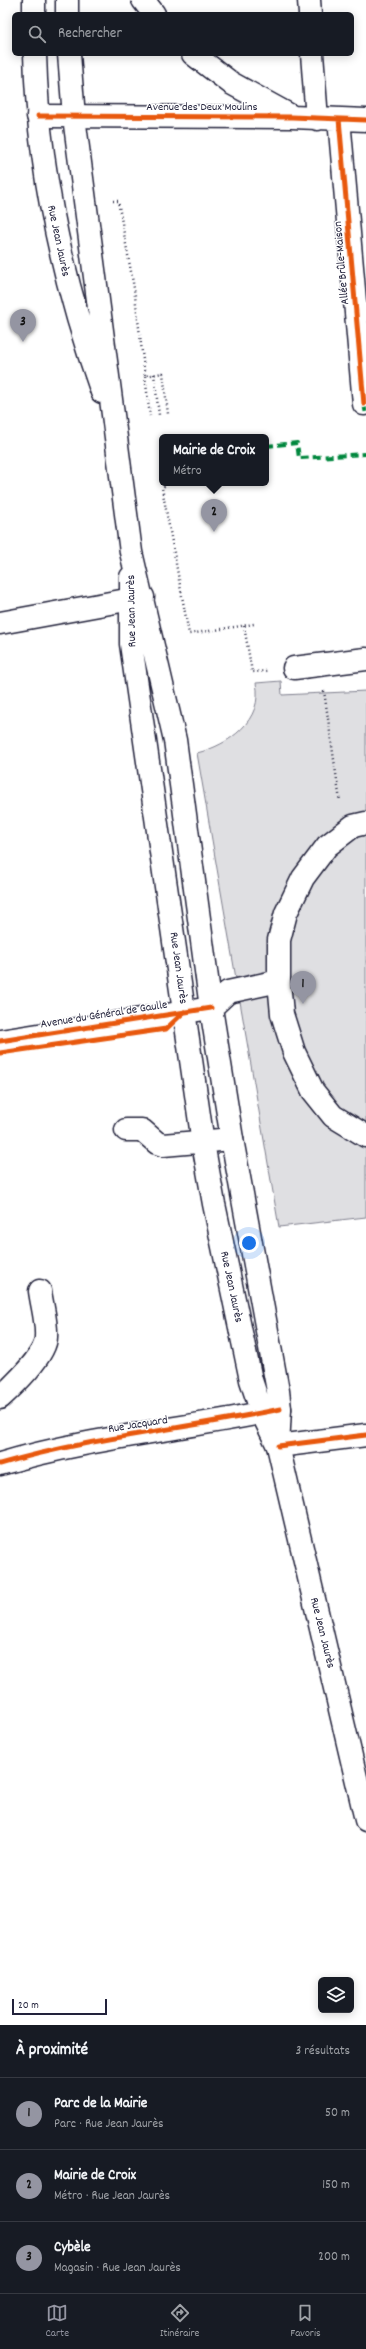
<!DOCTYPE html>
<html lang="fr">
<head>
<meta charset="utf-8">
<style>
  :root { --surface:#171b24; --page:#20242c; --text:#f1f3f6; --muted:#9ea1a6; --line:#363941; --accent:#9495a2 }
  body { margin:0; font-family:Dekko,sans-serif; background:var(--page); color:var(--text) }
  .controls { position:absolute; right:12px; bottom:12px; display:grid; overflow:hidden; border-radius:6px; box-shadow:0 2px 10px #0003 }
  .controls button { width:36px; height:36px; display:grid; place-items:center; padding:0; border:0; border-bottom:1px solid var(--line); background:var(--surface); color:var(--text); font:20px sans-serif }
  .scale { position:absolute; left:12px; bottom:10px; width:95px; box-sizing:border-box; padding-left:4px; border:2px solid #22223b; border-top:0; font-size:11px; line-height:14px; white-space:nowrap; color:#22223b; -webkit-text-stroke:3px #fff; paint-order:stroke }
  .you { position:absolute; left:249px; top:1243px; width:14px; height:14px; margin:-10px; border:3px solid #fff; border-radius:50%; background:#1a73e8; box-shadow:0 0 0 6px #1a73e833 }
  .badge { display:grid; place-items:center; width:26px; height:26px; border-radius:50%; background:var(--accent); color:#111; font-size:13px; font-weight:700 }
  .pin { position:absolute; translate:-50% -33px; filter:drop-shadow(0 1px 2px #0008) }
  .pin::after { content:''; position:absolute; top:21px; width:14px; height:12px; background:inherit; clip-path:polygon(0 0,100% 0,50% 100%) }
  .popup { position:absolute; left:159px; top:434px; width:110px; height:52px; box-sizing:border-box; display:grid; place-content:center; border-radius:6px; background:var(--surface); filter:drop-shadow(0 1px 3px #0005); font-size:13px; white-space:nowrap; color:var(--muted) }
  .popup b { font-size:15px; color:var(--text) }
  .popup::after { content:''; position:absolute; left:50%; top:100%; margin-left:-8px; border:8px solid transparent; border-top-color:var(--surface) }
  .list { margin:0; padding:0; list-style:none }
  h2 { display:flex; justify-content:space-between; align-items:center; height:52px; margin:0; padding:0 16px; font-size:17px }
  h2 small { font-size:13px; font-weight:400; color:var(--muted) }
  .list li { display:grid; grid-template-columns:26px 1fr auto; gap:12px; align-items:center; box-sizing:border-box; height:72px; padding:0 16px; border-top:1px solid var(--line) }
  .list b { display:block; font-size:15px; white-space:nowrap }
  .list p { margin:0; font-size:13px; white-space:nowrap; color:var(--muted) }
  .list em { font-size:13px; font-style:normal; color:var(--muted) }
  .icon { flex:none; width:22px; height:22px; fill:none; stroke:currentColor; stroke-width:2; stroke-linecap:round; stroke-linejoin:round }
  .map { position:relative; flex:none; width:366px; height:2025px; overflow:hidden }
  .search { position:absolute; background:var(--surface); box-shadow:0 2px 10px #0003; left:12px; right:12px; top:12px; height:44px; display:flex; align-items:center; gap:10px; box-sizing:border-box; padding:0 14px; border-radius:6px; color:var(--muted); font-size:15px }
  .sheet { height:268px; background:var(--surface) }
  nav { display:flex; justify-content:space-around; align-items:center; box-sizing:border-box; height:56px; border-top:1px solid var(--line); background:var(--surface); font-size:11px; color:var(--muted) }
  nav a { display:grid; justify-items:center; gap:2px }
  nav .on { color:var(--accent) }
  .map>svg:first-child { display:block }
</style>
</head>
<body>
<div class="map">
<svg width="366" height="2025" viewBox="0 0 366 2025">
  <rect width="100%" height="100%" fill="#fff"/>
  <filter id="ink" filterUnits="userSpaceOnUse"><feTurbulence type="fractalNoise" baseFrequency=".025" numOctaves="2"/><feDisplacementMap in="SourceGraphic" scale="8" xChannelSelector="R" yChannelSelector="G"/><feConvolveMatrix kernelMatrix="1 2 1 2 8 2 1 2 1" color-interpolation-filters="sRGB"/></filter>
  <g filter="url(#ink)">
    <path fill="#dfdfe2" stroke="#80808e" d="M281 681 282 695 366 691V1217L279 1227 197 753C229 745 264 720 256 683Z"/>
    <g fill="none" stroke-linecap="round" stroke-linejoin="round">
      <g stroke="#22223b" stroke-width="25">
        <path id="minor" d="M143 0 154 14
          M309 0 310 14
          M193 54 231 83 291 116
          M312 54 317 119
          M38 116 292 117 366 120
          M339 119 364 404
          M0 623 143 597
          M294 668 366 659
          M366 823 353 826 327 846 303 878 286 913 279 940V981L282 1014 294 1052 313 1091 333 1116 366 1136
          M0 1041 211 1008 228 992 279 981
          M126 1130H142L157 1143 163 1145 232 1139
          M0 1398C13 1386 46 1355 46 1337 47 1322 42 1306 40 1291
          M278 1446 366 1435
          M0 1464C91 1437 187 1429 280 1409"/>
      </g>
      <g stroke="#22223b" stroke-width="25">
        <path id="major" d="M67 0V14
          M34 14V0
          M35 54C38 171 63 283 102 392
          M69 54 74 117 131 552 175 740 211 1008 232 1139 278 1391 280 1409 278 1446
          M131 577V644L203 1143 214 1204 251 1380 262 1413 278 1446 366 1820"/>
      </g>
      <path stroke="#22223b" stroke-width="2.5" stroke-dasharray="1 3" stroke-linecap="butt" d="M113 201H118L134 288 145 376 163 373 168 414
        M154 374 159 415
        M145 376 150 416
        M167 483 162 488 189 634 254 624
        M244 626 252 672 267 671
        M324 691 340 801"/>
      <use href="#minor" stroke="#fff" stroke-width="22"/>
      <use href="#major" stroke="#fff" stroke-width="22"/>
      <path stroke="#00873e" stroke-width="4" stroke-dasharray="8 4" stroke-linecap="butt" d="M364 404 366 414
        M266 446 297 443 299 458 366 454"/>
      <g stroke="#fff" stroke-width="8">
        <path id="cycleway" d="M38 116 292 117 366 120
          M339 119 364 404
          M0 1041 211 1008
          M0 1053 166 1029 184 1012
          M278 1446 366 1435
          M0 1464C91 1437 187 1429 280 1409"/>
      </g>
      <use href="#cycleway" stroke="#e8590c" stroke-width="5"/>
    </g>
  </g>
  <g text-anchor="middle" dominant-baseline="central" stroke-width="3" stroke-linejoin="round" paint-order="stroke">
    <g font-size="12" fill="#22223b" stroke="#fff">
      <text x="202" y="107">Avenue des Deux Moulins</text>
      <text transform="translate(58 241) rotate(78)">Rue Jean Jaurès</text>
      <text transform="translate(342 263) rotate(-95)">Allée Brûle-Maison</text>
      <text transform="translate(132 611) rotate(-91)">Rue Jean Jaurès</text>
      <text transform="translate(178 968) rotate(82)">Rue Jean Jaurès</text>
      <text transform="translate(104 1015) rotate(-9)">Avenue du Général de Gaulle</text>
      <text transform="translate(231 1287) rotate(78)">Rue Jean Jaurès</text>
      <text transform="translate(138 1425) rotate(-9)">Rue Jacquard</text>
      <text transform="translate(322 1633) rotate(76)">Rue Jean Jaurès</text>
    </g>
  </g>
</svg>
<div class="controls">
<button><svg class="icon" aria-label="layers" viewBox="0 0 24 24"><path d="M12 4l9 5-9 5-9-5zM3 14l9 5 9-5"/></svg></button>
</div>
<div class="scale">20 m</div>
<div class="you"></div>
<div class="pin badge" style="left:303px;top:1004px">1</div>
<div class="pin badge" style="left:214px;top:532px">2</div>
<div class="popup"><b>Mairie de Croix</b>Métro</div>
<div class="pin badge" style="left:23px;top:342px">3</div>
<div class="search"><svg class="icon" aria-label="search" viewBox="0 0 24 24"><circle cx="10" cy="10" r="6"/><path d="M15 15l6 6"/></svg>Rechercher</div>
</div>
<section class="sheet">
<h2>À proximité<small>3 résultats</small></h2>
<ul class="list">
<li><span class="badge">1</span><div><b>Parc de la Mairie</b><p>Parc · Rue Jean Jaurès</p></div><em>50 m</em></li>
<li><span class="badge">2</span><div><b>Mairie de Croix</b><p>Métro · Rue Jean Jaurès</p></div><em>150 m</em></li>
<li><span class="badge">3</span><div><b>Cybèle</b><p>Magasin · Rue Jean Jaurès</p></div><em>200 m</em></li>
</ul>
</section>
<nav>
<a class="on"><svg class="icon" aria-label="map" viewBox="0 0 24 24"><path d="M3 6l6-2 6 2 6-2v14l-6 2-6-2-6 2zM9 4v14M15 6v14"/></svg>Carte</a>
<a><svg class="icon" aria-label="directions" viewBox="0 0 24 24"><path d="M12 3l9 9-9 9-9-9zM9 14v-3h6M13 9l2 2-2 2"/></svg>Itinéraire</a>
<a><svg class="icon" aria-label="saved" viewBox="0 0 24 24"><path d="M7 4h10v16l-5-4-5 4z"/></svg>Favoris</a>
</nav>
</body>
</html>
